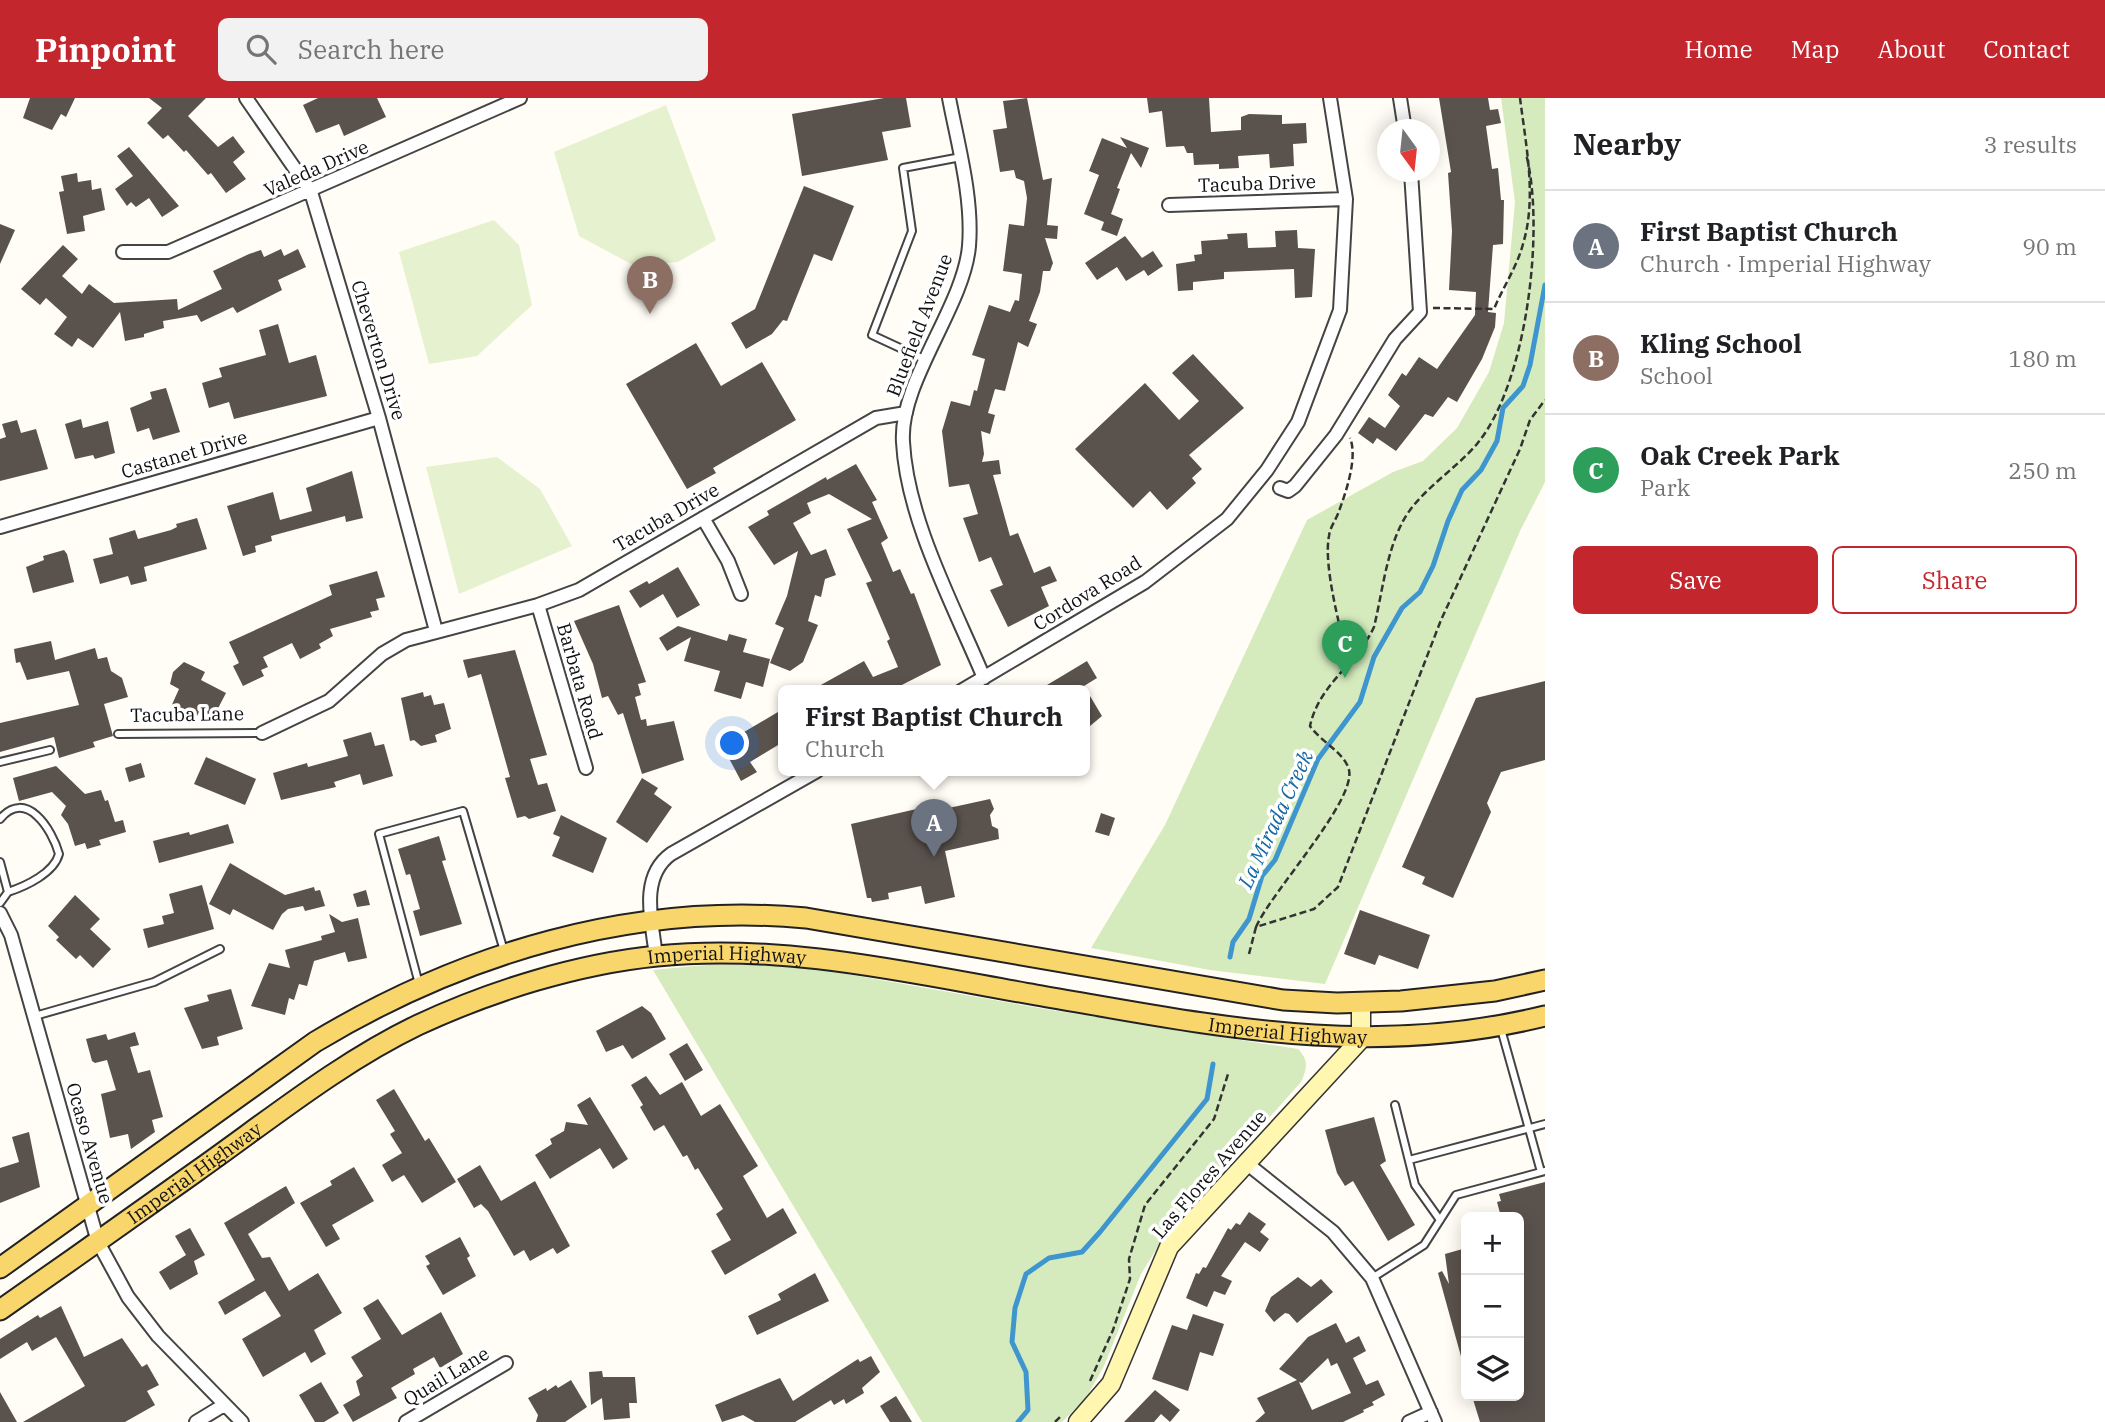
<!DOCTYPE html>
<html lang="en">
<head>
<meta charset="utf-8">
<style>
  :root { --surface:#fff; --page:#f2f2f2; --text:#202124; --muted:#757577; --line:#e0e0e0; --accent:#c4262e }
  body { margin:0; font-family:"IBM Plex Serif",serif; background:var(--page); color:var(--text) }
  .controls { position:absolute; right:21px; bottom:21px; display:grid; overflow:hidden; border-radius:10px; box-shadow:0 4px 18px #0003 }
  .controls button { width:63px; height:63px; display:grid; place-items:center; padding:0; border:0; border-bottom:2px solid var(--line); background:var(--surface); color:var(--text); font:35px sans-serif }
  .compass { position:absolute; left:1377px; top:21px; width:63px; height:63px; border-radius:50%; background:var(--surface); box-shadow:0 4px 18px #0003; rotate:165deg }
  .you { position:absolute; left:733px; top:646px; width:24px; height:24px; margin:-18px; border:5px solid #fff; border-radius:50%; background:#1a73e8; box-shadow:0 0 0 10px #1a73e833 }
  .badge { display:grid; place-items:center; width:46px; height:46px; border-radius:50%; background:var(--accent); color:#fff; font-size:23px; font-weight:700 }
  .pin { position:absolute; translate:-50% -58px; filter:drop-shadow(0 2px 4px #0008) }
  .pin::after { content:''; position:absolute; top:37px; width:24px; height:21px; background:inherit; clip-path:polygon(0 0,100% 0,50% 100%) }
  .popup { position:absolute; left:778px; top:587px; width:312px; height:91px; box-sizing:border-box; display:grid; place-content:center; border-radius:10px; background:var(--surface); filter:drop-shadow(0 2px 5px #0005); font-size:23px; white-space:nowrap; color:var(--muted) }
  .popup b { font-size:26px; color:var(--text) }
  .popup::after { content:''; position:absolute; left:50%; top:100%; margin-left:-14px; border:14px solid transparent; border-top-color:var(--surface) }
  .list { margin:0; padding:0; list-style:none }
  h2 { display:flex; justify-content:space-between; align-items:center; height:91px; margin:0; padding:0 28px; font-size:30px }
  h2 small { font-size:23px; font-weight:400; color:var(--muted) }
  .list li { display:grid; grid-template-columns:46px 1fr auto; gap:21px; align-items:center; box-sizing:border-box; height:112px; padding:0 28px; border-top:2px solid var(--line) }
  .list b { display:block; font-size:26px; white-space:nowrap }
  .list p { margin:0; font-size:23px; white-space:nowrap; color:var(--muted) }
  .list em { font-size:23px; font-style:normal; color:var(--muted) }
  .actions { display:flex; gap:14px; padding:21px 28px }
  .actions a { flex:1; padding:16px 0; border:2px solid var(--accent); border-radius:10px; text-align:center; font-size:24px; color:var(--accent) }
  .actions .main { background:var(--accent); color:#fff }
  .icon { flex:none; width:38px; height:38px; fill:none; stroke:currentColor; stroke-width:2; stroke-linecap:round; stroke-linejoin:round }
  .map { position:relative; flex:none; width:1545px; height:1324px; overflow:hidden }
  header { display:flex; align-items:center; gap:42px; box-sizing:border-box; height:98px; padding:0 35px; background:var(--accent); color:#fff }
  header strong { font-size:33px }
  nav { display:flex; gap:38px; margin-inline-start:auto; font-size:24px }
  .search { width:490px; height:63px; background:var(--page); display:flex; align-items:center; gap:18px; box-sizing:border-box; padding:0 24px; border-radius:10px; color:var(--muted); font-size:26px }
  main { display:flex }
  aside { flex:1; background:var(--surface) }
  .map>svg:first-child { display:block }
</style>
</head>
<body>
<header>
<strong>Pinpoint</strong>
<div class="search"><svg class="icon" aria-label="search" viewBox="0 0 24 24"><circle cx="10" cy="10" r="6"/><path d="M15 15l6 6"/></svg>Search here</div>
<nav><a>Home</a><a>Map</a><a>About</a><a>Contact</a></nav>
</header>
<main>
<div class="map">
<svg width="1545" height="1324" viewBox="0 0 1545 1324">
  <rect width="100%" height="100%" fill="#fffdf5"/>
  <path fill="#d5ebbd" d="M1501 0H1545V384L1520 433 1325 886 1210 872 1091 850 1165 727 1307 422 1393 374 1423 363 1457 330 1489 274 1504 225 1515 104Z
    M717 866 807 869 1045 911 1298 951C1309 962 1307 971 1301 984L1167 1134 1141 1176 1104 1268 1086 1300 1062 1324H922L653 872Z"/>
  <path fill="#e6f2cf" d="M666 7 716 142 678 164 633 167 579 138 554 54Z
    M494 122 519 147 532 207 477 258 429 266 399 154Z
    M497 359 540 391 572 448 459 496 426 369Z"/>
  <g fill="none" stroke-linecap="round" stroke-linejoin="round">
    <path stroke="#3f96cf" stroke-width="5" d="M1230 859 1233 844 1249 821 1262 778 1275 762 1318 661 1360 604 1374 559 1402 510 1420 494 1433 468 1448 423 1462 392 1481 372 1497 343 1503 310 1523 288 1530 267 1545 187
      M1018 1324 1028 1312 1026 1274 1012 1244 1015 1210 1026 1176 1049 1160 1082 1154 1100 1134 1207 1001 1213 966"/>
  </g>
  <path fill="#5a524d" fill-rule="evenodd" d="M30 0H75L66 19 61 16 52 32 23 20Z
    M149 0H206L188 18 218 49 233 38 245 54 233 64 246 81 226 95 211 75 208 77 186 52 184 54 168 37 163 41 147 25 162 10Z
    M318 0H377L386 19 344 38 339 26 316 35 303 7Z
    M884 0H906L911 29 882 34 888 62 802 78 792 16Z
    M1027 0 1043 82 1052 80 1047 127 1058 128 1057 141 1045 140 1053 165 1050 173H1043L1040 194 1029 223 1037 226 1028 249 1018 244 1005 293 995 291 988 315 995 317 990 336 981 333 984 356 982 364 999 362 1001 376 993 377 1010 438 1018 435 1034 475 1050 468 1057 483 1041 489 1049 508 1008 529 990 492 1003 487 991 459 979 464 963 420 978 416 969 386 949 389 942 333 951 303 970 308 974 292 977 293 985 261 972 257 989 207 1010 214 1015 202 1019 203 1022 176 1003 173 1009 126 1024 128 1027 100 1024 83 1016 80 1014 72 1000 74 993 32 1007 30 1003 3Z
    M1147 0H1209L1211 34 1241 32V19L1249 16 1282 17V26L1306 25 1307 45 1293 46 1294 68 1270 70 1269 56 1238 58 1239 70 1219 71V66L1194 67 1193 55H1187L1184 48 1166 49 1162 13 1149 15Z
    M1439 0H1488L1490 12 1498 11 1501 25 1486 28 1492 71 1498 70 1501 102H1504L1503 146 1493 147 1488 214 1496 215 1495 229 1482 261 1457 304 1448 299 1433 319 1425 316 1396 353 1377 340 1373 346 1358 335 1369 319 1385 330 1400 308 1388 297 1402 275 1406 278 1419 259 1437 271 1475 217 1476 194 1449 192 1452 133 1448 75 1451 74Z
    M1120 39 1149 50 1141 70 1131 55 1117 90 1120 91 1111 116 1123 121 1117 138 1101 132 1104 124 1084 116 1099 77 1089 73 1102 40 1127 50Z
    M129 49 179 108 162 119 149 100 136 109 131 104 127 108 115 91 133 78 117 58Z
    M77 75 78 84 91 82 92 92 101 90 105 112 83 118 85 133 67 136 59 94 64 93 61 78Z
    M804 88 854 108 832 163 814 156 787 223 783 222 772 236 746 251 731 225 755 211Z
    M0 126 15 132 0 166Z
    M1297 132 1298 150 1315 151 1312 199 1295 200 1294 171 1224 174V181L1193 184V192L1178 193 1176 166 1195 163 1194 157 1202 156 1201 143 1228 141 1227 136 1247 135 1248 150 1276 149 1275 133Z
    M1125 138 1142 160 1153 153 1163 168 1148 178 1144 172 1126 183 1117 169 1097 182 1085 165Z
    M63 147 78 161 62 178 82 196 89 186 114 205 177 201 178 212 222 191 213 173 249 156 261 152 264 159 281 151 284 158 298 151 306 169 278 182 282 192 237 215 233 209 201 224 197 217 163 223 164 230 144 236V239L125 243 120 214 93 250 78 240 72 249 54 236 67 219 46 200 40 207 21 191Z
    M278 226 289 265 316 257 327 298 234 321 229 304 209 310 202 285 222 279 219 270 266 257 259 232Z
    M696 245 721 288 762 264 796 322 713 370 716 375 687 391 626 286Z
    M1193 256 1244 310 1189 357 1202 371 1192 380 1196 385 1167 412 1150 393 1133 410 1075 351 1145 285 1179 322 1199 303 1172 275Z
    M166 290 180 334 153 342 149 330 137 334 130 310 152 301 150 294Z
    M81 321 83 330 108 323 115 355 95 361 93 357 75 361 65 326Z
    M17 322 21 335 36 331 48 371 0 383V341L6 339 2 326Z
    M856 366 877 402 872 404 888 440 881 445 893 474 900 471 911 496 914 495 941 567 890 593H810L864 563 873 579 898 569 887 543 890 541 866 485 872 483 847 431 872 421 829 396 807 405 811 415 793 425 811 457 826 451 836 477 825 481 821 499 815 497 808 523 818 527 816 532 803 564 790 573 770 565 784 530 775 526 787 498 798 453 774 467 748 429 769 417 767 413 826 379 827 382Z
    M352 373 363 420 346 424 345 418 271 438 272 443 255 448 256 454 243 458 227 408 273 394 280 422 312 413 306 390Z
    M197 420 207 451 144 469 147 483 131 487 128 478 100 486 93 461 113 456 109 440 135 432 138 441 171 432 177 429 176 426Z
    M64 452 67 456 74 484 33 495 26 469 44 462 43 458Z
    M678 469 700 507 677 520 663 496 640 510 629 493 647 483 649 486Z
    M377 473 385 499 376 501 379 512 370 514 372 519 330 531 333 538 319 546 321 550 300 561 292 545 263 559 268 569 261 572 264 578 243 588 233 568 239 565 229 544 332 497 329 487Z
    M619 507 646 584 638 586 641 597 635 599 641 622 646 621 647 628 674 623 684 662 642 676 623 615 618 617 608 598 602 600 593 566 574 523Z
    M678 528 727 543 729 536 747 541 743 554 770 561 763 589 746 584 741 601 714 593 720 573 684 563 691 539 667 553 659 540Z
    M51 543 55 562 95 550 98 561 107 559 111 573 122 580 128 599 104 606 113 638 93 644 95 649 59 660 54 639 0 654V625L79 607 69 573 27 582 20 564 16 565 14 551Z
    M515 552 547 657 530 661 538 687 547 685 556 713 529 721 525 718 517 720 505 680 510 679 481 576 468 580 463 562Z
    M1087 563 1097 580 1084 588 1102 618 1084 633V593H1037Z
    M184 564 205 574 201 582 226 595 213 620 199 614 194 624 170 611 179 591 170 586 173 574Z
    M1545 583V662L1501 674 1487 705 1491 714 1453 800 1422 786 1425 779 1402 769 1476 600Z
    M423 594 424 599 431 597 434 607 444 605 451 631 435 637 437 644 421 648 414 642 410 643 401 600Z
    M783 611V644L750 664 757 674 741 683 722 647Z
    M371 634 375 648 384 646 393 678 363 687 360 676 334 684 336 689 281 702 273 675 307 665 308 669 348 658 343 642Z
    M206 659 256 681 245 707 194 686Z
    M141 665 145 679 129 684 125 670Z
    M56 668 85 696 101 692 105 703 108 702 115 724 123 722 126 734 99 742 101 747 87 751 85 745 75 748 68 726 61 717 66 708 52 694 19 703 13 680Z
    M642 680 658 690 654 696 672 709 647 745 616 724Z
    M990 701 994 711 990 717 992 728 998 731 999 741 945 753 955 799 925 806 921 788 888 795 889 801 872 804 871 800H867L851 726 934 707 935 713Z
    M1101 715 1115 720 1109 738 1095 734Z
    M561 717 607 740 593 775 552 758 560 739 553 736Z
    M228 726 234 745 159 765 153 743 189 734 190 737Z
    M439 738 446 762 442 763 462 826 420 838 413 813 420 811 410 776 406 777 398 751Z
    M230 765 285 797 314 789 315 793 320 792 325 808 305 813 303 808 288 811 282 816 273 832 233 811 230 817 209 806Z
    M202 787 214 831 148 850 143 831 164 826 162 818 174 815 169 796Z
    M366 792 370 807 357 809 353 796Z
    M75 797 100 821 90 831 111 851 93 870 80 857 76 861 56 842 59 839 48 828Z
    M1360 812 1430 837 1418 871 1379 857 1375 867 1344 856Z
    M329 816 342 824 358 820 367 860 348 864 345 854 314 863 307 888 299 886 294 902 289 900 285 917 251 908 269 865 290 870 285 852 322 842 321 838 335 834Z
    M231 891 243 931 217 939 219 947 202 951 184 910 209 903 207 897Z
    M642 908 651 915 666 941 632 961 623 947 606 954 596 933Z
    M135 934 139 947 130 949 138 975 150 972 163 1019 152 1022 155 1034 131 1051 128 1036 110 1040 101 996 116 992 107 962 95 965 92 963 86 941 106 936 108 942Z
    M687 945 703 972 685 983 669 956Z
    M646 978 660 997 682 984 701 1018 720 1006 758 1068 743 1078 767 1120 783 1110 797 1135 725 1177 711 1153 731 1142 716 1116 723 1111 698 1070 695 1072 687 1057 683 1059 664 1027 654 1033 640 1009 643 1007 631 987Z
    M394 991 425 1043 429 1040 456 1084 422 1105 404 1077 392 1084 382 1067 402 1055 390 1036 395 1033 376 1002Z
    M590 999 628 1061 613 1071 600 1050 550 1081 535 1057 552 1046 550 1041 564 1033 566 1024 588 1027 577 1007Z
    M1374 1019 1386 1063 1380 1067 1415 1127 1388 1143 1353 1083 1345 1088 1337 1075 1325 1032Z
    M29 1034 40 1089 0 1105V1070L19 1064 12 1039Z
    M480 1067 501 1103 535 1083 570 1148 557 1156 553 1150 530 1163 524 1152 514 1158 488 1113 481 1106 474 1110 457 1081Z
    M354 1069 374 1103 332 1127 340 1141 326 1149 300 1105 332 1087 330 1083Z
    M1545 1084V1324H1480L1472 1298H1519V1119H1501L1497 1104 1501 1103 1499 1096Z
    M286 1088 295 1105 248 1136 262 1160 270 1159 289 1193 318 1175 342 1215 314 1232 326 1256 311 1265 305 1254 263 1279 242 1241 281 1218 265 1193 225 1217 218 1204 255 1182 224 1125Z
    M1249 1114 1266 1126 1260 1134 1269 1141 1260 1154 1245 1144 1221 1178 1232 1183 1225 1197 1214 1193 1207 1209 1186 1200 1196 1175 1199 1176 1203 1169 1206 1170 1228 1130 1231 1132 1236 1125 1240 1127Z
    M190 1130 205 1157 194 1163 198 1176 170 1192 159 1174 186 1157 175 1138Z
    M460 1139 470 1158 467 1160 476 1178 443 1197 426 1168 430 1166 425 1158Z
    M1466 1150V1261L1462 1262 1438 1175 1442 1173 1449 1186 1445 1156Z
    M815 1175 829 1203 757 1237 748 1218 781 1202 778 1196Z
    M1298 1179 1311 1189 1321 1181 1333 1194 1297 1225 1289 1216 1285 1215 1274 1224 1265 1213 1271 1199Z
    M378 1201 402 1237 441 1214 463 1256 440 1270 434 1259 413 1271 415 1276 391 1290 397 1300 353 1324 343 1307 360 1297 356 1283 363 1278 351 1259 381 1241 363 1210Z
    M61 1208 84 1259 122 1240 142 1269 147 1266 159 1287 147 1293 155 1307 125 1324H23L85 1288 56 1239 32 1253 27 1244 0 1261V1241L38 1217 40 1220Z
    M1193 1216 1224 1226 1213 1258 1200 1254 1188 1293 1152 1281 1172 1227 1187 1232Z
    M1336 1225 1346 1245 1359 1238 1366 1253 1353 1260 1366 1287 1378 1282 1385 1297 1372 1304 1374 1307 1363 1312 1364 1314 1343 1324H1255L1265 1315 1257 1300 1297 1282 1279 1271 1308 1239ZM1328 1260 1331 1268 1337 1265 1351 1295 1312 1312 1299 1284 1302 1285Z
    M871 1258 880 1274 862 1290 864 1295 846 1306 844 1301 834 1307 831 1302 795 1324H755L743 1317 722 1324 715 1307 780 1280 793 1303 858 1261 860 1264Z
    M602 1273 603 1279H635L637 1305H629L630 1320 604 1322 602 1300 591 1307 589 1274Z
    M571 1282 587 1309 565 1324H536L538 1317 528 1300 546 1290 547 1293 556 1287 558 1290Z
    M321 1284 339 1315 324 1324H315L299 1297Z
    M1155 1292 1180 1312 1170 1324 1161 1316 1154 1324H1124Z
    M0 1294 17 1324H0Z
    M896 1298 912 1324H890L880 1308Z"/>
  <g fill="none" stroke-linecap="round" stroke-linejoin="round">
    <g stroke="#444" stroke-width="10">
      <path id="lane" d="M926 262 872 237 912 133 903 70 961 59
        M118 636 262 635
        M0 664 50 652
        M0 721C26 690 52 731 59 756 54 775 26 788 8 794
        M0 764 8 794 0 805
        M419 886 379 736 463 713 504 853
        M35 918 154 884 220 851
        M1501 931 1541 1074
        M1395 1007 1415 1087 1440 1122
        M1409 1062 1545 1026
        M1372 1180 1424 1147 1456 1097 1545 1073"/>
    </g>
    <g stroke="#444" stroke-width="16">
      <path id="street" d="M246 0 311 94 379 320 436 533
        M949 0C958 47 973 100 969 148 964 208 899 284 903 344 907 422 954 508 984 580
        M1400 0 1405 32
        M1169 107 1346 101
        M123 154H168L520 0
        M1280 390 1288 393 1295 388 1336 337 1395 241 1420 214 1411 74
        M703 420 728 463 741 496
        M0 429 379 320
        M538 507 586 670
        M961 593 1145 484 1227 421 1267 372 1298 324 1340 212 1346 101 1330 0
        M262 635 329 603 382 556 406 542 538 507 579 492 876 320 906 315
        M0 815 11 837 98 1144 128 1199 158 1238 242 1324
        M656 858C652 824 639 779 671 756L817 673
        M1245 1064 1333 1134 1372 1180 1435 1324
        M196 1324 224 1307
        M406 1324 506 1265
        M1409 1324 1431 1314"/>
    </g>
    <g stroke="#333" stroke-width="21">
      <path id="secondary" d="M1078 1324 1111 1286 1169 1149 1361 941V905"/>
    </g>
    <g stroke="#222" stroke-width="23">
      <g id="primary">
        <path d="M0 1170 315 944C463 855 632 804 806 820L1283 902 1337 905 1401 903 1495 893 1545 882"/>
        <path id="s1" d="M0 1212C66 1166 131 1120 197 1073 268 1023 339 965 418 927 491 893 577 866 657 858 783 845 911 875 1036 897 1213 927 1366 962 1545 918"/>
      </g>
    </g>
    <path stroke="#333" stroke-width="2.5" stroke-dasharray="7 3.5" stroke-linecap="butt" d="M1433 210 1494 211C1503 189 1517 169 1523 146 1537 100 1526 48 1520 0
      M1349 565C1341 534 1323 468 1329 438 1330 429 1336 422 1339 413 1346 394 1358 359 1350 340
      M1256 829C1272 793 1356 703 1349 672 1345 655 1320 643 1310 628 1319 586 1357 566 1374 529 1382 496 1386 457 1401 427 1416 395 1454 373 1477 346 1528 284 1545 128 1526 56
      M1249 856 1256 829 1314 811 1338 789 1441 522 1520 351 1530 322 1545 302
      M1090 1283 1113 1232 1130 1181 1129 1161 1145 1107 1214 1021 1228 976
      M1055 1324 1062 1317"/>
    <use href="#lane" stroke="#fff" stroke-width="6"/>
    <use href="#street" stroke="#fff" stroke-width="12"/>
    <use href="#secondary" stroke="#fff6b0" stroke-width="18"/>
    <use href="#primary" stroke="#f9d66b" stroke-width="19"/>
  </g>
  <g text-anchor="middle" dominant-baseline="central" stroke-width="7" stroke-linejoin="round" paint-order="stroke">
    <g font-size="19" fill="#111" stroke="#fff">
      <text transform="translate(316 70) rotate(-24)">Valeda Drive</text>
      <text transform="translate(1257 85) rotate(-2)">Tacuba Drive</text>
      <text transform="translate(919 227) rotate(-69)">Bluefield Avenue</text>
      <text transform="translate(379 252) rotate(73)">Cheverton Drive</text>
      <text transform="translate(184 356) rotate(-16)">Castanet Drive</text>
      <text transform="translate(666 419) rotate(-30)">Tacuba Drive</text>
      <text transform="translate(1087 495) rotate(-32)">Cordova Road</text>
      <text transform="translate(580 583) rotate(74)">Barbata Road</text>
      <text transform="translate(187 616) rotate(-1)">Tacuba Lane</text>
      <text stroke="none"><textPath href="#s1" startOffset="826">Imperial Highway</textPath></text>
      <text stroke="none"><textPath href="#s1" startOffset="1393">Imperial Highway</textPath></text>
      <text transform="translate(90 1045) rotate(74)">Ocaso Avenue</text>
      <text stroke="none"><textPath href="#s1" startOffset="238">Imperial Highway</textPath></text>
      <text transform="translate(1209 1076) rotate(-49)">Las Flores Avenue</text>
      <text transform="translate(446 1278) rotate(-31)">Quail Lane</text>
    </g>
    <g font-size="21" font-style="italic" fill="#1768a6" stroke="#fff">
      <text transform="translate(1275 721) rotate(-65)">La Mirada Creek</text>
    </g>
  </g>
</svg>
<div class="controls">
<button>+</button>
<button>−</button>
<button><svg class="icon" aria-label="layers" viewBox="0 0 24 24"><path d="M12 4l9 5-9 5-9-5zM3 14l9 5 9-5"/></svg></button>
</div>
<svg class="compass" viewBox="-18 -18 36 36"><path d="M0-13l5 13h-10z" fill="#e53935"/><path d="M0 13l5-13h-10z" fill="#757577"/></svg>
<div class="you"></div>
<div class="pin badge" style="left:934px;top:759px;background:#6b7280">A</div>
<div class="popup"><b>First Baptist Church</b>Church</div>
<div class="pin badge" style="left:650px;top:216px;background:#8d6e63">B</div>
<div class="pin badge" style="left:1345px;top:580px;background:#2e9e5b">C</div>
</div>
<aside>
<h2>Nearby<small>3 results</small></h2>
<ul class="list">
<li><span class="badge" style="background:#6b7280">A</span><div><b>First Baptist Church</b><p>Church · Imperial Highway</p></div><em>90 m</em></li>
<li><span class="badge" style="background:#8d6e63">B</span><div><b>Kling School</b><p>School</p></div><em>180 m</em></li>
<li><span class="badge" style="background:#2e9e5b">C</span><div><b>Oak Creek Park</b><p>Park</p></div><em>250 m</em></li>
</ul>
<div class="actions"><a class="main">Save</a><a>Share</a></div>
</aside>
</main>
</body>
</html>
